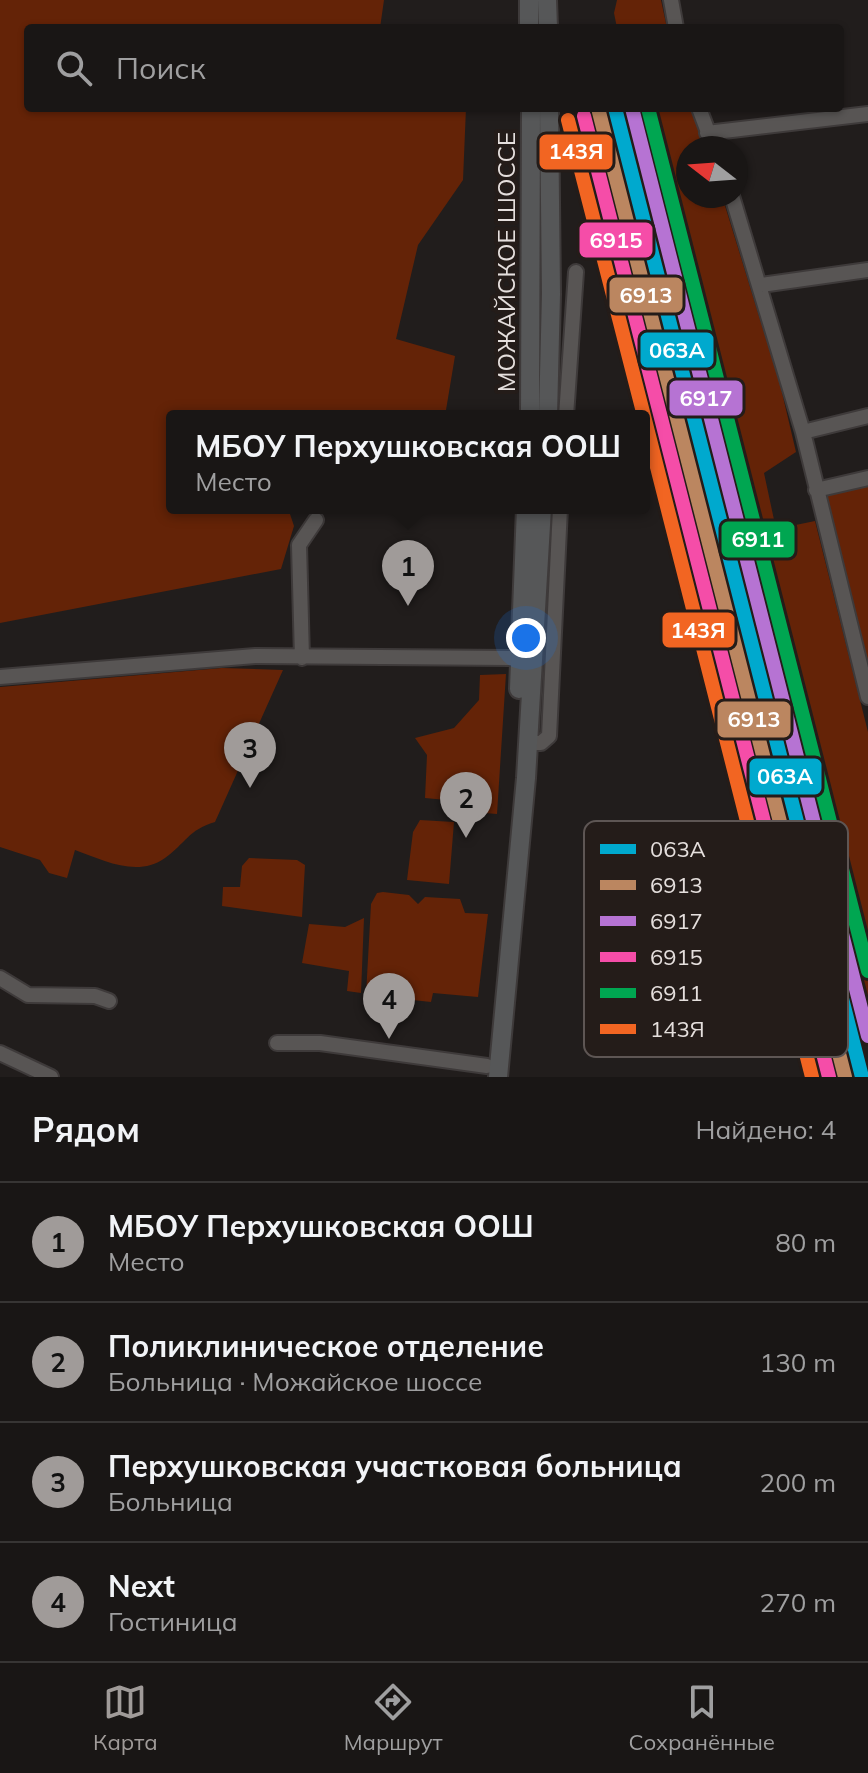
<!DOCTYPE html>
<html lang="ru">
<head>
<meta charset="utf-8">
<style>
  :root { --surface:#191615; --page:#262322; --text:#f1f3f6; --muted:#9f9fa0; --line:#373534; --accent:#a09b99 }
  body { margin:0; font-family:Mulish,sans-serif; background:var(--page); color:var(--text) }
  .compass { position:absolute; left:676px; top:136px; width:72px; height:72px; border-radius:50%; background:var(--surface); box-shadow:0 2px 6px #0004; rotate:287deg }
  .you { position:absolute; left:526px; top:638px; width:28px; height:28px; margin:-20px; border:6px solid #fff; border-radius:50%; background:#1a73e8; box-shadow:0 0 0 12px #1a73e833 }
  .badge { display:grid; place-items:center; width:52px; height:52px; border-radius:50%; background:var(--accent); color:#111; font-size:26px; font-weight:700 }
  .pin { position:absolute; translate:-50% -66px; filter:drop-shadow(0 2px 4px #0008) }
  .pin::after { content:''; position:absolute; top:42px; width:28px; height:24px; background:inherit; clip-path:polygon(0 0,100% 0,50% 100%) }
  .popup { position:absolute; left:166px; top:410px; width:484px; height:104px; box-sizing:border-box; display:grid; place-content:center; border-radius:8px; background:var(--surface); filter:drop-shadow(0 2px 6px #0005); font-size:26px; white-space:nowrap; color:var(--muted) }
  .popup b { font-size:30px; color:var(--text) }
  .popup::after { content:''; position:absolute; left:50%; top:100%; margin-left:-16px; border:16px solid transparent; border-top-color:var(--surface) }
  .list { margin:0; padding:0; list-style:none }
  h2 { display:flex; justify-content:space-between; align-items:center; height:104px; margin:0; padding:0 32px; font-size:34px }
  h2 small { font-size:26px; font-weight:400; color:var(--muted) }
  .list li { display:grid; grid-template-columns:52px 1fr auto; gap:24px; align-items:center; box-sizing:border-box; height:120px; padding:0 32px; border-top:2px solid var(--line) }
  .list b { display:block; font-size:30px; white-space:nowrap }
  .list p { margin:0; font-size:26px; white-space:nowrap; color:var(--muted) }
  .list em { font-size:26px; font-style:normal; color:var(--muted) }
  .icon { flex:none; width:44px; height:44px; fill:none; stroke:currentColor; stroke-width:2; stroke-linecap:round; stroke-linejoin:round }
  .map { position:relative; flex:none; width:868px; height:1077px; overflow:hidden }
  .search { position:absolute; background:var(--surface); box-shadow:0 2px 6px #0004; left:24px; right:24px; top:24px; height:88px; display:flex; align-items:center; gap:20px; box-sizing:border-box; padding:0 28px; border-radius:8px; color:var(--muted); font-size:30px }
  .sheet { height:584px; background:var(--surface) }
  nav { display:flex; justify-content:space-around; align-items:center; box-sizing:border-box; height:112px; border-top:2px solid var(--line); background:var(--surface); font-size:22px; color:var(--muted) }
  nav a { display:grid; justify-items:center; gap:4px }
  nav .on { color:var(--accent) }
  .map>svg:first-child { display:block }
</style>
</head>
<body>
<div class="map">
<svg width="868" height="1077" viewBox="0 0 868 1077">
  <rect width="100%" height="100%" fill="#211d1c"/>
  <path fill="#642307" d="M0 0H384L380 28H28V108H466L463 180 418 245 396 339 455 356 445 416H172V508H288L294 526 281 569 0 623Z
    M617 0H661L667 28H617L614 13Z
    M637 108H692L706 148H688V196H722L780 384 796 452 764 473 776 529 815 521 868 732V1002L757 568 761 537 744 461 715 423Z
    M592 135 825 1043 833 1077H807L752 870 581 166Z
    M868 470V662L821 481Z
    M222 668 283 670 215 822C188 830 186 843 165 858 137 878 103 860 75 850L67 878 49 873 40 860 0 847V687Z
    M506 674 497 814 447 810 446 800 425 798 427 755 415 738 454 728 479 700 480 675Z
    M420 820 454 822 449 884 407 880 413 832Z
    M249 858 297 860 305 865 302 917 222 906 223 887H240L242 866Z
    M383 892 409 895 418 904 425 897 460 899 465 913 488 914 478 997 433 993 431 1002 366 995 371 904 377 893Z
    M364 918 361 993 347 991 349 971 302 963 309 924 345 927Z"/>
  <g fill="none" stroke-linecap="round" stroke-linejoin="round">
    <g stroke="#3e3a3a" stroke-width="18">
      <path id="minor" d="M671 0 676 28
        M699 108 714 148
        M707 133 868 114
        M732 196 803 432 868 697
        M761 285 868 270
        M566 416 576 272
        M803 432 868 416
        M816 490 868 478
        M302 658 299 545 316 520
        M0 677 255 656 520 658
        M528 743H541L549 736 560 508
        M0 978 28 995 95 996 109 1001
        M277 1043H320L487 1066
        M0 1053 51 1077"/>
    </g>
    <g stroke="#3e3a3a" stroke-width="22">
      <path id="major" d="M529 0V28
        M547 0 548 28
        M530 416 531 108
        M548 416 551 294 549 108
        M519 689 526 508
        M498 1077 526 778 542 508"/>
    </g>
    <use href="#minor" stroke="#585554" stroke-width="14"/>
    <use href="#major" stroke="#565758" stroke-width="18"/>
    <g stroke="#241c19" stroke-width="20">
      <path id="rail-1" d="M615 108 862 1077"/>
    </g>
    <g stroke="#241c19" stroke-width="20">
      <path id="rail-2" d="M599 112 845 1077"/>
    </g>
    <g stroke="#241c19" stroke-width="20">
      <path id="rail-3" d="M632 108 868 1036"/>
    </g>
    <g stroke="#241c19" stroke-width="20">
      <path id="rail-4" d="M584 116 829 1077"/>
    </g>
    <g stroke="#241c19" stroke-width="20">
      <path id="rail-5" d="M648 108 868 971"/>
    </g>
    <g stroke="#241c19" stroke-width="20">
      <path id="rail-6" d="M568 120 644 416
        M644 416 812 1077"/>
    </g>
    <use href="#rail-1" stroke="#00a9ce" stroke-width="14"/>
    <use href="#rail-2" stroke="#bb8660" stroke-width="14"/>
    <use href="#rail-3" stroke="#b673d3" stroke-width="14"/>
    <use href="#rail-4" stroke="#f54da8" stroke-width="14"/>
    <use href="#rail-5" stroke="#00a651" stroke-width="14"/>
    <use href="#rail-6" stroke="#f26522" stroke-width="14"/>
  </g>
  <g text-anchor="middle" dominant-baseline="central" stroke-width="8" stroke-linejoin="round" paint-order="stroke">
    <g font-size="24" fill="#e5dfdd" stroke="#241c19">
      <text transform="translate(506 262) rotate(-90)">МОЖАЙСКОЕ ШОССЕ</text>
    </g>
  </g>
  <rect x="584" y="821" width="264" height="236" rx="12" fill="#241c19" stroke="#5e5654" stroke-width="2"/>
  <rect x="600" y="844" width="36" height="10" fill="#00a9ce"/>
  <rect x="600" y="880" width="36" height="10" fill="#bb8660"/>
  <rect x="600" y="916" width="36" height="10" fill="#b673d3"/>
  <rect x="600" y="952" width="36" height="10" fill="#f54da8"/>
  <rect x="600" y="988" width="36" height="10" fill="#00a651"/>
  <rect x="600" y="1024" width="36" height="10" fill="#f26522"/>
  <g font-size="22" fill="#e5dfdd">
    <text x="650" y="857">063А</text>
    <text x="650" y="893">6913</text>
    <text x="650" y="929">6917</text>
    <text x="650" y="965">6915</text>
    <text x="650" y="1001">6911</text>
    <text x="650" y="1037">143Я</text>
  </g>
  <g stroke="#241c19" stroke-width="3">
    <rect x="538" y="133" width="76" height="38" rx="8" fill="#f26522"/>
    <rect x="578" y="221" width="76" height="38" rx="8" fill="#f54da8"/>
    <rect x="608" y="276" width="76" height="38" rx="8" fill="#bb8660"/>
    <rect x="639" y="331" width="76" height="38" rx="8" fill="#00a9ce"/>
    <rect x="668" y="379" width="76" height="38" rx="8" fill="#b673d3"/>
    <rect x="720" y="520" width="76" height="39" rx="8" fill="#00a651"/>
    <rect x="661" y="611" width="75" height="38" rx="8" fill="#f26522"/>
    <rect x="716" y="700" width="76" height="39" rx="8" fill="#bb8660"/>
    <rect x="748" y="757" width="75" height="39" rx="8" fill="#00a9ce"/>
  </g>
  <g font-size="22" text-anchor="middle" font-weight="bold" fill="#fff">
    <text x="576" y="159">143Я</text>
    <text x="616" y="248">6915</text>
    <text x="646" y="303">6913</text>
    <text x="677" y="358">063А</text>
    <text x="706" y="406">6917</text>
    <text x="758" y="547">6911</text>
    <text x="698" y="638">143Я</text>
    <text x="754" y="727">6913</text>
    <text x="785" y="784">063А</text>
  </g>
</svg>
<svg class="compass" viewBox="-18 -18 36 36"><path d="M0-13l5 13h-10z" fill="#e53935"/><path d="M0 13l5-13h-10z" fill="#9f9fa0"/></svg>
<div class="you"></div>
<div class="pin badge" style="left:408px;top:606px">1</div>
<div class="popup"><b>МБОУ Перхушковская ООШ</b>Место</div>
<div class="pin badge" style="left:466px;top:838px">2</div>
<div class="pin badge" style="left:250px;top:788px">3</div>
<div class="pin badge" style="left:389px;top:1039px">4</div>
<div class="search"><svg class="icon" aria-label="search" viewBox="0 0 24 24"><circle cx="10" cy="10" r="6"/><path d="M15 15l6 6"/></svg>Поиск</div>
</div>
<section class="sheet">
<h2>Рядом<small>Найдено: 4</small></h2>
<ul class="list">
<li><span class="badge">1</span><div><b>МБОУ Перхушковская ООШ</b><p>Место</p></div><em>80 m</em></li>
<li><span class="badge">2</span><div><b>Поликлиническое отделение</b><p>Больница · Можайское шоссе</p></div><em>130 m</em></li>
<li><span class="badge">3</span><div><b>Перхушковская участковая больница</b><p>Больница</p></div><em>200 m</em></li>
<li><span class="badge">4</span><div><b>Next</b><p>Гостиница</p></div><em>270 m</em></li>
</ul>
</section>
<nav>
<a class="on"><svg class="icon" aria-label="map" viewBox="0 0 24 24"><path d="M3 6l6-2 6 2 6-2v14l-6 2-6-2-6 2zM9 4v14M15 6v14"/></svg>Карта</a>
<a><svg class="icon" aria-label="directions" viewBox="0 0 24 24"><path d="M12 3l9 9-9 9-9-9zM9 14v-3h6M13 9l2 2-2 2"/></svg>Маршрут</a>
<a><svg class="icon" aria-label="saved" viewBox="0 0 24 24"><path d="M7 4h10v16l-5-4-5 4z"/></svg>Сохранённые</a>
</nav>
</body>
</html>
